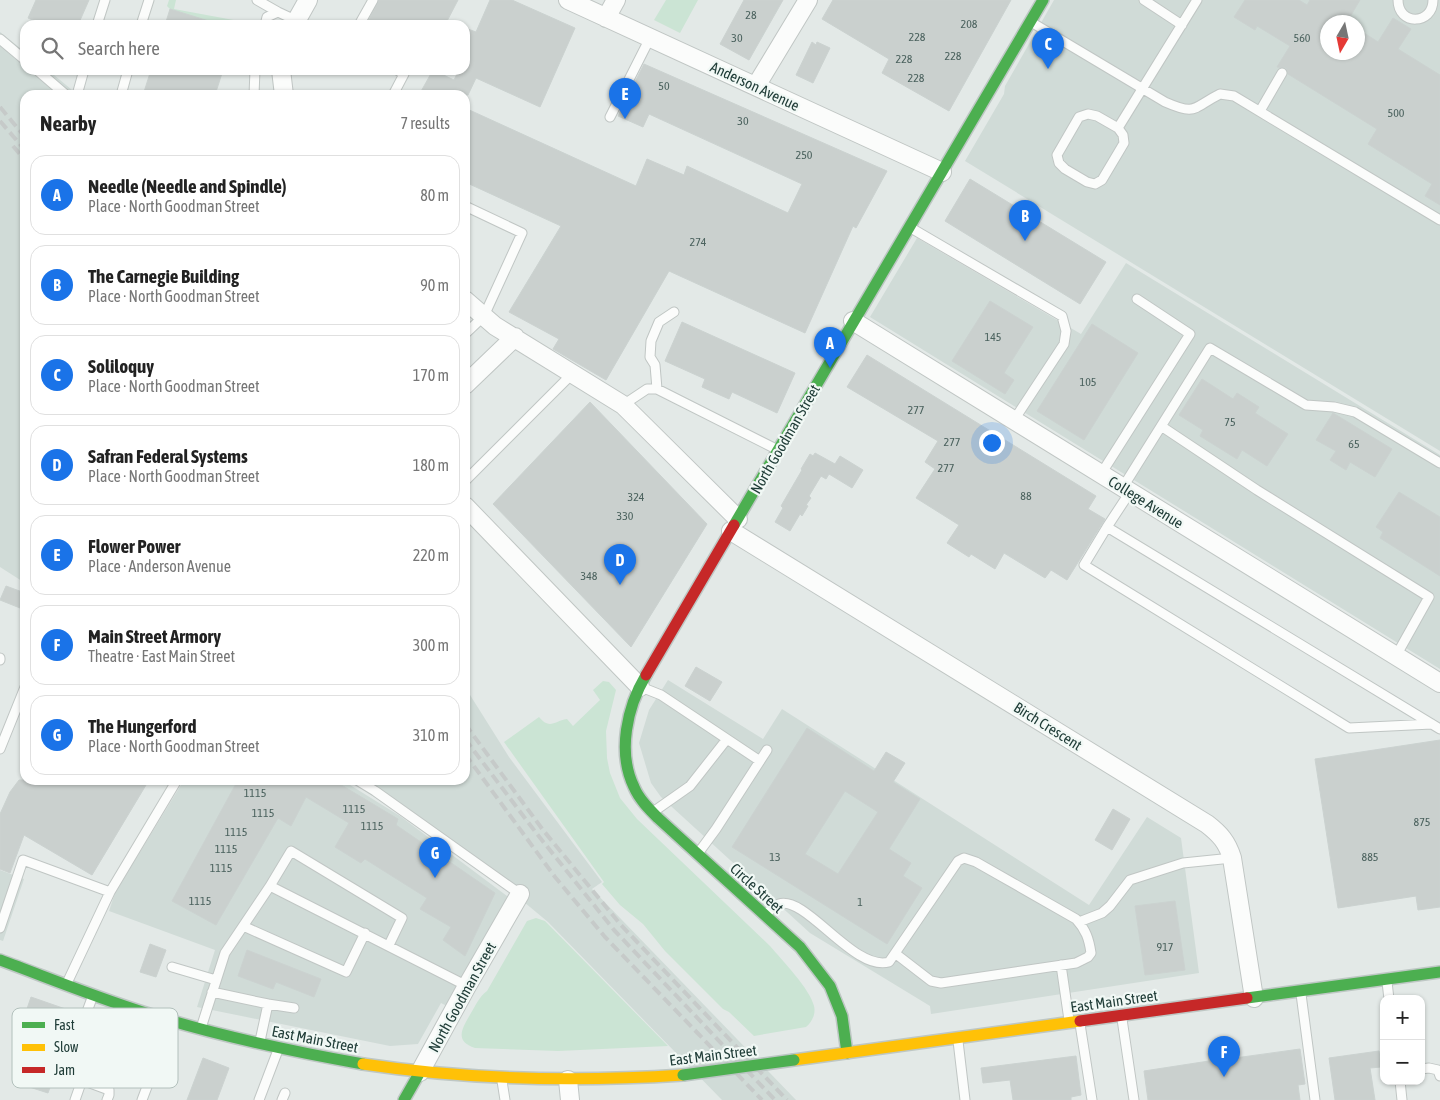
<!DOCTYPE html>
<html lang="en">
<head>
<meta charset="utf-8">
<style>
  :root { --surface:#fff; --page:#f2f2f2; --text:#222; --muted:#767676; --line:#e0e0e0; --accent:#1a73e8 }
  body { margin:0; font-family:"Asap Condensed",sans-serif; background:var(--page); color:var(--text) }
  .controls { position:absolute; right:15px; bottom:15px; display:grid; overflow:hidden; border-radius:10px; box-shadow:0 1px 4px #0004 }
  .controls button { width:45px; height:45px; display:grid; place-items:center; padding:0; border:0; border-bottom:1px solid var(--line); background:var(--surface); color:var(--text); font:25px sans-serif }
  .compass { position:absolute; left:1320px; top:15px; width:45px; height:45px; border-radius:50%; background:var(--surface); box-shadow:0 1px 4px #0004; rotate:189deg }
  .you { position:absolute; left:991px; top:442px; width:18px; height:18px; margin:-12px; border:4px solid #fff; border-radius:50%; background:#1a73e8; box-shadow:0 0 0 8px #1a73e833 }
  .badge { display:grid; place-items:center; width:32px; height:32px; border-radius:50%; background:var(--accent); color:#fff; font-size:16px; font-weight:700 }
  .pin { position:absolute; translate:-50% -41px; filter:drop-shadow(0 1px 2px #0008) }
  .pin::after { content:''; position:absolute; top:26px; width:18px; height:15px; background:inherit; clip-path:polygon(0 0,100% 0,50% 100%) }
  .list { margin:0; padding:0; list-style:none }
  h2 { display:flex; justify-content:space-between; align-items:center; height:65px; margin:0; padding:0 20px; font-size:21px }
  h2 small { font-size:16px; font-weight:400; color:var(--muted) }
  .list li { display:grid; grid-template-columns:32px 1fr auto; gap:15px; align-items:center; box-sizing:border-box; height:80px; margin:0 10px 10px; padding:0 10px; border:1px solid var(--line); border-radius:15px }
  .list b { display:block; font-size:19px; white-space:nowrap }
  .list p { margin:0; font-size:16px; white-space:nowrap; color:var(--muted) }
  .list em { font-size:16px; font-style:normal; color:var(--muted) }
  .icon { flex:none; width:28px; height:28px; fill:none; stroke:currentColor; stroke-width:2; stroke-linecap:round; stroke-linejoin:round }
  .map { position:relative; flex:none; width:1440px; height:1100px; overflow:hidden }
  .search { position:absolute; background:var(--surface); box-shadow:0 1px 4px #0004; left:20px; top:20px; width:450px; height:55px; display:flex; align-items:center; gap:12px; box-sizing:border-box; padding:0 18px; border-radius:15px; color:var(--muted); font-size:19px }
  .panel { position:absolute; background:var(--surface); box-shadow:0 1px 4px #0004; left:20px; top:90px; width:450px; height:695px; border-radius:15px }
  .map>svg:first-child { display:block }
</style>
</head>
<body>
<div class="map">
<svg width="1440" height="1100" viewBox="0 0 1440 1100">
  <rect width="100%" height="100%" fill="#e3e9e7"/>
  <path fill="#d0dbd7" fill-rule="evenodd" d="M1054 0H1440V451L965 161 1004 94 1005 86ZM1328 22H1358V52H1328Z
    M0 32 25 52V70H48L78 95H25V583L0 567Z
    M917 238 1081 334 1126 263 1440 455V669L870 317Z
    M668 680 763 739 782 709 1089 905 1147 817 1181 838 1199 973 931 1014 930 1006 810 933 661 797 651 783 639 743 649 710Z
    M465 687 509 757 602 882 592 889 796 1100H722L548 922 478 864 348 780H465Z
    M184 780H342L400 816 511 899 447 1006 441 1003 418 1044 390 1046 197 1007 215 950 109 911 115 893Z
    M0 870 24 879 3 941 0 940Z"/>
  <path fill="#cbe4d4" d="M169 0H176L174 9 239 21 238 25H219L170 9 167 6Z
    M666 0H698L680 33 654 20Z
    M603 681 609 682 616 690 606 731 607 758 610 773 620 798 637 819 770 946C782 960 810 989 814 1006 816 1014 812 1022 806 1027L754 1036 729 1012 723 1009 665 951 643 924 620 905 602 884 604 882 504 742 539 717C550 730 554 721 567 719L573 726 600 700 593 690Z
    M536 918 545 921 668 1046 558 1051 475 1048C453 1041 463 1027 471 1013 476 1005 479 997 487 991L527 921Z"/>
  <path fill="#cad0ce" stroke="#cbd2d0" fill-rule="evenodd" d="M36 0H89L78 25H44L28 18Z
    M379 0H458L445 25H366Z
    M490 0H512L575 28 540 107 476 78 468 95H419L433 70 454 80 459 70H465V28L476 32Z
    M744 0H783L749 60 720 44Z
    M833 0H1011L949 111 882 73 889 59 822 19Z
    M1245 0H1299L1307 5 1310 0H1360L1347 22H1328V52H1358V29L1378 42 1393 18 1411 29 1398 49 1440 75V205L1425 196 1432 184 1368 144 1377 129 1288 74 1286 68 1277 67 1290 46 1257 26 1255 30 1234 17Z
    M170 9 212 22 211 25H165Z
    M812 42 816 45 817 42 830 48 813 83 796 75Z
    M644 64 887 171 856 228 853 226 805 333 669 271 606 380 553 349 559 339 509 312 561 226 465 182V108L636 186 647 159 684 175 687 166 788 213 802 184 649 114 643 127 618 116Z
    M151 70H223L215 95H143Z
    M970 179 1106 262 1080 304 945 221Z
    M990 301 1033 327 1004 373 1014 380 1005 394 952 361Z
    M682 322 795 373 777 413 732 392 729 399 702 387 705 379 665 361Z
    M1092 324 1138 353 1084 440 1037 411Z
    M867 355 1096 496 1088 509 1105 519 1067 580 1051 570 1045 578 1004 553 995 569 971 554 969 557 947 543 959 525 916 498 935 469 925 462 938 441 847 387Z
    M1202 379 1233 399 1237 393 1259 407 1255 413 1288 434 1267 466 1242 450 1237 459 1200 436 1203 430 1179 415Z
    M590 402 707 524 631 647 493 504Z
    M1333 413 1392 449 1375 477 1350 462 1346 470 1330 460 1336 451 1316 440Z
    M815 453 835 464 840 456 863 470 852 488 829 474 826 479 821 476 809 496 811 498 806 505 808 506 802 516 800 514 790 531 775 522 783 508 781 506 802 470 801 469 810 454 813 456Z
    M1399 492 1440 517V576L1380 538 1383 532 1376 527Z
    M6 586 25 593V610L0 600Z
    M696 667 722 682 710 701 685 686Z
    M807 728 874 771 886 752 905 763 893 782 920 799 889 849 911 863 903 876 922 888 887 944 732 847ZM845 791 878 812 838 874 805 854Z
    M1440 740V907L1418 910 1416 896 1338 908 1315 759Z
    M19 780H149L92 875 24 835 10 873 0 869V814L10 792Z
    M238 780H333L398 819 396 825 495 893 465 956 443 940 451 927 420 909 427 898 365 859 361 863 335 847 349 823 306 797 291 826 278 818 216 925 172 901Z
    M1113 809 1130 819 1112 850 1095 840Z
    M1175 901 1185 970 1145 975 1135 906Z
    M150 944 166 950 156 977 140 972Z
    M247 950 321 979 314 997 276 982 273 989 238 976Z
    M31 997 77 1013 48 1093 20 1084 30 1055 20 1052 23 1043 16 1041Z
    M1300 1049 1305 1084 1298 1085 1300 1100H1148L1144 1071 1209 1061 1208 1053 1220 1052 1234 1050 1235 1058Z
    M1379 1051 1381 1067 1370 1068 1375 1100H1335L1329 1058Z
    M1076 1056 1081 1095 1071 1097V1100H1013L1010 1080 983 1083 981 1068Z
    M203 1058 229 1068 217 1100H187Z"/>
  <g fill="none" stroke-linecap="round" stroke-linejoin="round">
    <g stroke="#c0c6c4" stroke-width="11">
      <path id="lane" d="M257 0 278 12
        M1144 0 1182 25
        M1398 0C1398 26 1433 25 1433 0
        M1031 22 1165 102C1197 116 1192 108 1220 94L1234 96 1440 220
        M97 25 105 0
        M141 25 149 0
        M265 25 267 17 278 12 306 25
        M359 25 373 0
        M0 39 25 60
        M37 70 66 95
        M77 95 84 70
        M121 95 128 70
        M254 95 255 70
        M393 95 404 74 397 70
        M1260 111 1282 73
        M1088 114 1097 116 1118 128 1123 135 1124 143 1102 180 1095 184 1087 182 1065 169 1059 163 1057 155 1079 117Z
        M610 117 650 38
        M1118 128 1197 0
        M465 206 522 233 484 316 465 334
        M911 228 1062 316 1066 331 1064 344 1014 420
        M657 389 655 365 650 357 651 341 659 322 674 312
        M623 405 647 389H657L776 449
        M1161 426 1257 490 1429 597 1396 656
        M1101 474 1190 334 1137 299
        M465 481 573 373
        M1123 487 1210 348 1306 405 1334 407 1355 412 1440 463
        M1130 492 1107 527 1440 729
        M1107 527 1084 565 1349 728 1432 724
        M0 658V660
        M641 687 661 695 760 761
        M0 749 25 687
        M357 780 375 791 520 894
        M653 812 690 786 727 739
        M699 852 716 829 767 750
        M270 886 291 851 402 918 389 945
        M110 892 177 780
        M766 913C770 911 775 906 779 904 806 895 854 972 889 962L958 861 964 858 976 862 1076 919C1086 930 1089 939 1091 953L1088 957 1076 963 941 983 931 981 896 954
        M1079 922 1102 913 1110 906 1130 880 1183 863 1232 858
        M243 926 346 972 365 933
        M0 928 23 860 110 892 67 983
        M1061 965 1069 1020
        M172 967 216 980
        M1387 982 1389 999
        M212 992 268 1004 260 1041
        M1301 994 1315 1100
        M92 998 68 1063 82 1080 109 1090V1095L107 1100
        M268 1004 294 1008
        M1122 1019 1134 1100
        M1080 1024 1092 1100
        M201 1028 225 953 270 886 467 986
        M958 1041 965 1100
        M1421 1069 1429 1068 1438 1070 1440 1076
        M502 1081 505 1100
        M1400 1081 1402 1100
        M75 1100 82 1080
        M142 1100 171 1023
        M259 1100 278 1050
        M282 1100 285 1093"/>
    </g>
    <g stroke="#c0c6c4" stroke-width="20">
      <path id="street" d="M568 0 942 172
        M606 18 616 0
        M294 25 308 0
        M281 70 284 95
        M756 86 808 0
        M465 300 495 326 623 405 738 519
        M853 321 1440 683
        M465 385 515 337
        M465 506 640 687
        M731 531 1207 824C1220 834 1227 842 1232 858L1254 998
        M420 1072 467 986 520 894
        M568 1080 570 1100"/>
    </g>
    <g stroke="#bec7c4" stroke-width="14">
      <path id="fast" d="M734 525 1043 0
        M646 675C627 707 617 752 634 787 639 799 649 809 658 818L800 947 830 986 842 1016 847 1053
        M0 960C54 980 107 1002 162 1018 228 1038 295 1052 363 1064
        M1247 998 1440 972
        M404 1100 420 1072"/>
    </g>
    <g stroke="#bec7c4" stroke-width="14">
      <path id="slow" d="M794 1060 1080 1021
        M363 1064C470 1080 575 1082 683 1075"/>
    </g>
    <g stroke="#bec7c4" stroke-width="14">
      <path id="jam" d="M646 675 734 525
        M1080 1021 1247 998"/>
    </g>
    <use href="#lane" stroke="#fbfcfb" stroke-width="9"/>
    <use href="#street" stroke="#fbfcfb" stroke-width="18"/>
    <use href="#fast" stroke="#4caf50" stroke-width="11"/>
    <use href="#slow" stroke="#ffc107" stroke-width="11"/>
    <use href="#jam" stroke="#c62828" stroke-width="11"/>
    <path stroke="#c6cac9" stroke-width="4" stroke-dasharray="10 5" stroke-linecap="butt" d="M0 107 25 137
      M0 121 25 150
      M13 146 25 160
      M465 724 543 830 620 924 787 1100
      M465 739 537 834 614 930 775 1100
      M465 754 555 877 605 937 762 1100"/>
    <g stroke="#bbc5c3" stroke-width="14" stroke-linecap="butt">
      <path id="fast-bridge" d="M683 1075 794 1060"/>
    </g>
    <use href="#fast-bridge" stroke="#4caf50" stroke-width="11"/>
  </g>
  <g text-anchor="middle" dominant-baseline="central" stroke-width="4.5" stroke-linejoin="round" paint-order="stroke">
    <g font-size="12" fill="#4b625e">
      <text x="751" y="15">28</text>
      <text x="969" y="24">208</text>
      <text x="917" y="37">228</text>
      <text x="737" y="38">30</text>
      <text x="1302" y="38">560</text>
      <text x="953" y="56">228</text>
      <text x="904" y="59">228</text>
      <text x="916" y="78">228</text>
      <text x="664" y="86">50</text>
      <text x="1396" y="113">500</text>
      <text x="743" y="121">30</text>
      <text x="804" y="155">250</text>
      <text x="698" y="242">274</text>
      <text x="993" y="337">145</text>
      <text x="1088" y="382">105</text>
      <text x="916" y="410">277</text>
      <text x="1230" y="422">75</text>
      <text x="952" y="442">277</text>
      <text x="1354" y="444">65</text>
      <text x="946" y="468">277</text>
      <text x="1026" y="496">88</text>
      <text x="636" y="497">324</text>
      <text x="625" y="516">330</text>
      <text x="589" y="576">348</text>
      <text x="255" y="793">1115</text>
      <text x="354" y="809">1115</text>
      <text x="263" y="813">1115</text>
      <text x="1422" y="822">875</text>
      <text x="372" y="826">1115</text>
      <text x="236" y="832">1115</text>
      <text x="226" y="849">1115</text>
      <text x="775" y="857">13</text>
      <text x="1370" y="857">885</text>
      <text x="221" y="868">1115</text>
      <text x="200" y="901">1115</text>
      <text x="860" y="902">1</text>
      <text x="1165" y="947">917</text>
    </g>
    <g font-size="15" fill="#203d38" stroke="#f1f8f5">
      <text transform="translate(755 86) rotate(25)">Anderson Avenue</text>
      <text transform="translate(785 439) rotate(-60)">North Goodman Street</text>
      <text transform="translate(1146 502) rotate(32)">College Avenue</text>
      <text transform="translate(1048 726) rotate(32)">Birch Crescent</text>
      <text transform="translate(757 888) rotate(42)">Circle Street</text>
      <text transform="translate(462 997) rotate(-61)">North Goodman Street</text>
      <text transform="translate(1114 1001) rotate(-8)">East Main Street</text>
      <text transform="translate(315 1039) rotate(11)">East Main Street</text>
      <text transform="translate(713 1055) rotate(-7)">East Main Street</text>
    </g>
  </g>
  <rect x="12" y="1008" width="166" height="80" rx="8" fill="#f1f8f5" stroke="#b2c0bc" stroke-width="1"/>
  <rect x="22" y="1022" width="23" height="6" fill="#4caf50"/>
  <rect x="22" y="1044" width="23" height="7" fill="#ffc107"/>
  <rect x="22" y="1067" width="23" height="6" fill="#c62828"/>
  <g font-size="14" fill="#203d38">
    <text x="54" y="1030">Fast</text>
    <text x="54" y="1052">Slow</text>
    <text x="54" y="1075">Jam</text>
  </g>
</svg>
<div class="controls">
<button>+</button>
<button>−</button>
</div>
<svg class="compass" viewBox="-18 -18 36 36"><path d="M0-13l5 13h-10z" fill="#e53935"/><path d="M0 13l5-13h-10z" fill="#767676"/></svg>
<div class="you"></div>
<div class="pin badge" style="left:830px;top:368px">A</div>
<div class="pin badge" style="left:1025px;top:241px">B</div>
<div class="pin badge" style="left:1048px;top:69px">C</div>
<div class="pin badge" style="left:620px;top:585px">D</div>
<div class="pin badge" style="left:625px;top:119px">E</div>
<div class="pin badge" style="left:1224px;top:1077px">F</div>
<div class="pin badge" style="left:435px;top:878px">G</div>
<div class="search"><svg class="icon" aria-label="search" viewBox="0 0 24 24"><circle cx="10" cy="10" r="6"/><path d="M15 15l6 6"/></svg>Search here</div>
<section class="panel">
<h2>Nearby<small>7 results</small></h2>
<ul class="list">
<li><span class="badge">A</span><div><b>Needle (Needle and Spindle)</b><p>Place · North Goodman Street</p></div><em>80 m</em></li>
<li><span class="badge">B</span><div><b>The Carnegie Building</b><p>Place · North Goodman Street</p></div><em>90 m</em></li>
<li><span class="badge">C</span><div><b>Soliloquy</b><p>Place · North Goodman Street</p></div><em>170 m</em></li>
<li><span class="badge">D</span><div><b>Safran Federal Systems</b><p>Place · North Goodman Street</p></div><em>180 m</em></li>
<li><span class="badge">E</span><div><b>Flower Power</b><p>Place · Anderson Avenue</p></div><em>220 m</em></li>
<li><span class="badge">F</span><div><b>Main Street Armory</b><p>Theatre · East Main Street</p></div><em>300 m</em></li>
<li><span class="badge">G</span><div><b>The Hungerford</b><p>Place · North Goodman Street</p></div><em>310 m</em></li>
</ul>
</section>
</div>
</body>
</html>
